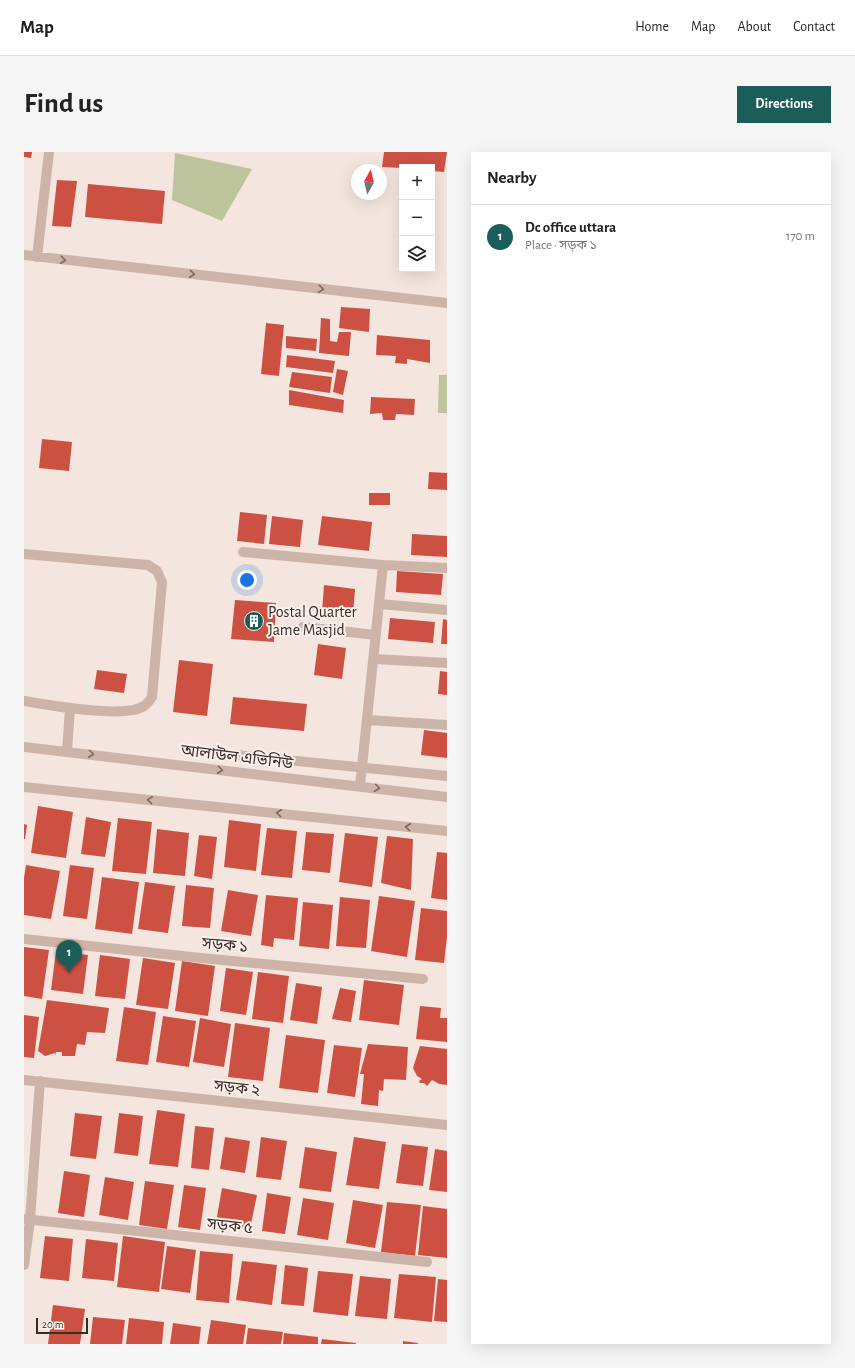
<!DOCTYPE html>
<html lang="en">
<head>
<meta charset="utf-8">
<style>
  :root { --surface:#fff; --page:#f6f6f6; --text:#222; --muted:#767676; --line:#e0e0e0; --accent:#1b5e59 }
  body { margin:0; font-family:"Alegreya Sans","Noto Sans Bengali",sans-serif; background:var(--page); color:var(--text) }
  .controls { position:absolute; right:12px; top:12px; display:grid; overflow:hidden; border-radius:0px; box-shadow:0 4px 16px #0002 }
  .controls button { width:36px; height:36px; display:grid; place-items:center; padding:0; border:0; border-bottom:1px solid var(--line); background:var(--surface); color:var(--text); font:20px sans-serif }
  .compass { position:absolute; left:327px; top:12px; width:36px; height:36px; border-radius:50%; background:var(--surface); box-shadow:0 4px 16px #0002; rotate:8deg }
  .scale { position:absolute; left:12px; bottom:10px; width:52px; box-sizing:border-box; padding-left:4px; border:2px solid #3a2c29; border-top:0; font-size:11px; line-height:14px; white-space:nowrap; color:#3a2c29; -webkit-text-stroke:3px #fbf1eb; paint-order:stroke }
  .you { position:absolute; left:223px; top:428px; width:14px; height:14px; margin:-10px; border:3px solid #fff; border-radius:50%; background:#1a73e8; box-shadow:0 0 0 6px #1a73e833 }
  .badge { display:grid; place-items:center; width:26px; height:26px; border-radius:50%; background:var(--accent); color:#fff; font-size:13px; font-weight:700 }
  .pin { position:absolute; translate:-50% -33px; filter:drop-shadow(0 1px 2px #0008) }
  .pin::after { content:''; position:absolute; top:21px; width:14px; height:12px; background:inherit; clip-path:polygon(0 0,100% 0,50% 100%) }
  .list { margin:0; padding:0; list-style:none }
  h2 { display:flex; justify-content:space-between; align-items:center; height:52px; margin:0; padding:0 16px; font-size:17px }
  h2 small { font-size:13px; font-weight:400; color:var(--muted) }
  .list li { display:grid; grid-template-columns:26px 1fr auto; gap:12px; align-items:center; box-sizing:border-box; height:64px; padding:0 16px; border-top:1px solid var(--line) }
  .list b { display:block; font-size:15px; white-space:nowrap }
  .list p { margin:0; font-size:13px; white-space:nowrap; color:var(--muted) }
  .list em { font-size:13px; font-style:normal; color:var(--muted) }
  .icon { flex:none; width:22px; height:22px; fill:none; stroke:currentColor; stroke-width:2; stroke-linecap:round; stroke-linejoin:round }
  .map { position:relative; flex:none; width:423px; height:1192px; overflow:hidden; border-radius:0px }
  header { display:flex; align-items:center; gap:24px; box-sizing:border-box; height:56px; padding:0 20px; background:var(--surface); border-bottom:1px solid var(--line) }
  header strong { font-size:19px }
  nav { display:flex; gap:22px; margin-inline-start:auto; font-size:14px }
  .intro { display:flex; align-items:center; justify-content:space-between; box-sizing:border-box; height:96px; padding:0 24px }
  h1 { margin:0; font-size:28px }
  .button { padding:10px 18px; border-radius:0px; background:var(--accent); color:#fff; font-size:14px; font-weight:700 }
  main { display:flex; gap:24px; padding:0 24px }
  aside { flex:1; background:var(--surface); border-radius:0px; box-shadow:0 4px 16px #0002 }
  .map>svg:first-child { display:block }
</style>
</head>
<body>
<header>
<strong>Map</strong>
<nav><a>Home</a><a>Map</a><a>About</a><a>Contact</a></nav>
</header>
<div class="intro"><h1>Find us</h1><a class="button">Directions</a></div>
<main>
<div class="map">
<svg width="423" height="1192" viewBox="0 0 423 1192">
  <rect width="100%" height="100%" fill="#f4e6de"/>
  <path fill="#bdc49c" d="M151 1 228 17 198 69 148 48Z
    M415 223H423V261H414Z"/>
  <path fill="#cd5143" d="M0 0H8L7 6 0 5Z
    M360 0H423L420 20 408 19V15H378V16L358 15Z
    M33 28 53 29 47 75 28 74Z
    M64 32 141 39 138 72 61 65Z
    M317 155 346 157 345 180 315 176Z
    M297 166 306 167V189L313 190 315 180H327L325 204 295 201Z
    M242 171 260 173 255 224 237 222Z
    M353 183 406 188V211L383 207V212L371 211 372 204 352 203Z
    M262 184 293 187 292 199 262 196Z
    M263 203 311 209 309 221 262 215Z
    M313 217 324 219 319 243 309 240Z
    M268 220 308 225 306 241 265 235Z
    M265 238 320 248 319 261 265 253Z
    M347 245 391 247 390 263 372 262 371 268H359L358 261 346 262Z
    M18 287 48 290 45 319 15 316Z
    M405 320 423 321V338L404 337Z
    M345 341H366V353H345Z
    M216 360 243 363 240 392 213 389Z
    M248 364 279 368 276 395 245 392Z
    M298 364 348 370 345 399 294 393Z
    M388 382 423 384V405L387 403Z
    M373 419 419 422 417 443 372 440Z
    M300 433 331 437 329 463 298 460Z
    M211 448 252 451 250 490 207 487Z
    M366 466 411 470 409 491 364 487Z
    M419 467 423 468V492H417Z
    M294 492 322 496 318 527 290 523Z
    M155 508 189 512 183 564 149 560Z
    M73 518 103 522 100 541 70 537Z
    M416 519 423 520V543L414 542Z
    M209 545 283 552 280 579 206 572Z
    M400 578 423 581V606L397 603Z
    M14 654 49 660 42 706 7 701Z
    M62 665 87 670 81 705 57 702Z
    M94 666 128 670 122 722 88 719Z
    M205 668 237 672 232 719 200 715Z
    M0 672 3 673 1 687H0Z
    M243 676 273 679 268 726 237 723Z
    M133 677 165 681 161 724 129 721Z
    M282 680 310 682 306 721 278 718Z
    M321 681 354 685 348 735 315 730Z
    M175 683 193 685 188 727 170 724Z
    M363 684 389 687 387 738 357 731Z
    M413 700 423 701V748L407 746Z
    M2 713 36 719 27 767 0 763V726Z
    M46 713 70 716 63 767 39 764Z
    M78 725 115 730 108 782 71 777Z
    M121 730 151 734 144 781 114 777Z
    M162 733 190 736 186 776 158 774Z
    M204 738 234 743 227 784 197 779Z
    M242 743 274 746 270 788 250 786 249 795 237 793Z
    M355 744 391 749 383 805 347 799Z
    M316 745 346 748 342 796 312 794Z
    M279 750 309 753 305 797 275 794Z
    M397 756 423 759V785L420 811 391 808Z
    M0 795 25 798 18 847 0 844Z
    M32 799 64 803 59 842 27 838Z
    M76 803 106 807 101 847 71 844Z
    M119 806 151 811 144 857 112 853Z
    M158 809 191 814 184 864 151 859Z
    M202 816 229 820 222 863 196 859Z
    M234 820 265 824 259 871 228 867Z
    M340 828 380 833 375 873 335 868Z
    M272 831 298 835 293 872 266 868Z
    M316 836 332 839 327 870 308 867Z
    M23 848 85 856 81 881 63 880 61 893 53 892 51 904H38V900H32L31 904V901L21 904 14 899Z
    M396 854 417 856 416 866H423V890L392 887Z
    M100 855 132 860 124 913 92 909Z
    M0 863 15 865 10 906 0 905Z
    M139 864 172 869 165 915 132 910Z
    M176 866 207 872 200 915 169 910Z
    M211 871 246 876 239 929 204 925Z
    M262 883 301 888 294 941 255 936Z
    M344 892 384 895 382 928 360 927 359 939 355 938 354 954 337 952 340 922H336Z
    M310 893 338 896 331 945 303 941Z
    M396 894 423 897V933L415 932 408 928 403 934 400 931H396L395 929 398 927 393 924 389 916Z
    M133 958 161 962 154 1015 125 1012Z
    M51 961 78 964 72 1007 46 1004Z
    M95 961 119 964 114 1004 90 1001Z
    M171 974 190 976 185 1018 167 1016Z
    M201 985 226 989 221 1021 196 1017Z
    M237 985 263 989 257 1028 232 1025Z
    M330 985 362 990 355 1037 322 1033Z
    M378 992 404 995 399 1034 372 1031Z
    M281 995 313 1000 307 1040 275 1036Z
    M411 997 423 999V1040L405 1038Z
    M40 1019 66 1023 60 1065 34 1061Z
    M81 1025 110 1030 104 1068 75 1063Z
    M121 1029 150 1033 143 1077 115 1073Z
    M160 1033 182 1036 176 1078 154 1075Z
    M198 1036 233 1043 226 1077 192 1070Z
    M243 1041 267 1045 261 1082 238 1079Z
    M279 1046 310 1051 304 1088 273 1083Z
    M329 1048 359 1053 351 1096 322 1091Z
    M363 1050 397 1053 391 1104 357 1100Z
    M399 1054 423 1057V1106L394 1103Z
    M21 1084 49 1087 45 1129 16 1126Z
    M99 1084 141 1090 135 1140 93 1135Z
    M62 1087 94 1091 90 1129 58 1126Z
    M143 1094 172 1098 166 1141 137 1137Z
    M176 1099 209 1102 205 1151 172 1148Z
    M218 1109 253 1113 248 1153 212 1148Z
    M261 1113 284 1116 280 1154 257 1152Z
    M294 1119 329 1122 324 1164 289 1160Z
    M375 1122 412 1125 408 1170 370 1166Z
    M336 1124 367 1127 363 1167 331 1164Z
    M414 1127 423 1128V1170L410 1169Z
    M29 1153 61 1157 56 1192H24Z
    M69 1165 101 1168 98 1192H66Z
    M105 1166 140 1170 138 1192H102Z
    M187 1168 222 1173 219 1192H183Z
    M149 1171 177 1175 175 1192H146Z
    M224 1176 259 1180 257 1192H222Z
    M260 1181 294 1185V1192H259Z
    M298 1187 332 1191V1192H297Z
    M379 1189 394 1191V1192H379Z"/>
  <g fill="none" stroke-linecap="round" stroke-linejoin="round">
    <path stroke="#cdb4a8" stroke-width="10" d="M0 103 423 151
      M13 105 25 0
      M219 400 359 413 423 416
      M0 402 124 413 133 419 138 430 128 545C126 548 123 552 120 554 101 567 24 553 0 549
      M356 452 423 458
      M279 475 352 483
      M350 507 423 511
      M343 568 423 573
      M0 595 423 645
      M43 599 46 557
      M213 603 423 624
      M336 634 359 413
      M0 635 423 679
      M0 787 177 806 399 827
      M0 928 423 973
      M0 1067 403 1110
      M0 1113 6 1068 16 929"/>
  </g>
  <defs><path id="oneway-chevron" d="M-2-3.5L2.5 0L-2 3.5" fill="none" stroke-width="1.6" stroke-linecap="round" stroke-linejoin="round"/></defs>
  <g stroke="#7c6962">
    <use href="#oneway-chevron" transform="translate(39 108) rotate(6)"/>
    <use href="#oneway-chevron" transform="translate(168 122) rotate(6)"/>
    <use href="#oneway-chevron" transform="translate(297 137) rotate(6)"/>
    <use href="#oneway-chevron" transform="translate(67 602) rotate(7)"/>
    <use href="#oneway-chevron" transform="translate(196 618) rotate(7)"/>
    <use href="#oneway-chevron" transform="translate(353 636) rotate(7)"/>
    <use href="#oneway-chevron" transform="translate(126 648) rotate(-174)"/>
    <use href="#oneway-chevron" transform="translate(255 661) rotate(-174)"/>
    <use href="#oneway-chevron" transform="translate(384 675) rotate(-174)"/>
  </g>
  <defs>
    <g id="building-disc" transform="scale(1)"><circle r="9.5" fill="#1b5e59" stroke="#fbf1eb"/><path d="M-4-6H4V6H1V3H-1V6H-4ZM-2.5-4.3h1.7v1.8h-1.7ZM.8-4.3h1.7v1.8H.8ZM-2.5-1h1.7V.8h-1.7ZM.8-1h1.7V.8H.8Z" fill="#fff"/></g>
  </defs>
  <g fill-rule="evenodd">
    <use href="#building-disc" x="230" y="469"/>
  </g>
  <g text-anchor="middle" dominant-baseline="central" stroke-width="4" stroke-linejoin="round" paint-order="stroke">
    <g font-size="16" fill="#3a2c29" stroke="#fbf1eb" text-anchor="start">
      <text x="244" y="460">Postal Quarter<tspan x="244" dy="18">Jame Masjid</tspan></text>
    </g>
    <g font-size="16" fill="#3a2c29" stroke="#fbf1eb">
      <text transform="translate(213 605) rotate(7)">আলাউল এভিনিউ</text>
      <text transform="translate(201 793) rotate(5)">সড়ক ১</text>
      <text transform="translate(213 936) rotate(6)">সড়ক ২</text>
      <text transform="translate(206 1074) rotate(6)">সড়ক ৫</text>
    </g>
  </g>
</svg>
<div class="controls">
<button>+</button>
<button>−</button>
<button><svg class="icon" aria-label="layers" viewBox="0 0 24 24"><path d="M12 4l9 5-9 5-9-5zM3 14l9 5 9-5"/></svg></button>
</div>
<svg class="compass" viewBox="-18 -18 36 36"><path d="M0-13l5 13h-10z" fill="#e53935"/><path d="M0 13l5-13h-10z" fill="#767676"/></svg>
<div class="scale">20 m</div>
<div class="you"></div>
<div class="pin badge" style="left:45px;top:821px">1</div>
</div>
<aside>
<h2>Nearby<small></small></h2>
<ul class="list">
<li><span class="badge">1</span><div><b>Dc office uttara</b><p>Place · সড়ক ১</p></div><em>170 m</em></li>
</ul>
</aside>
</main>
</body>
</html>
